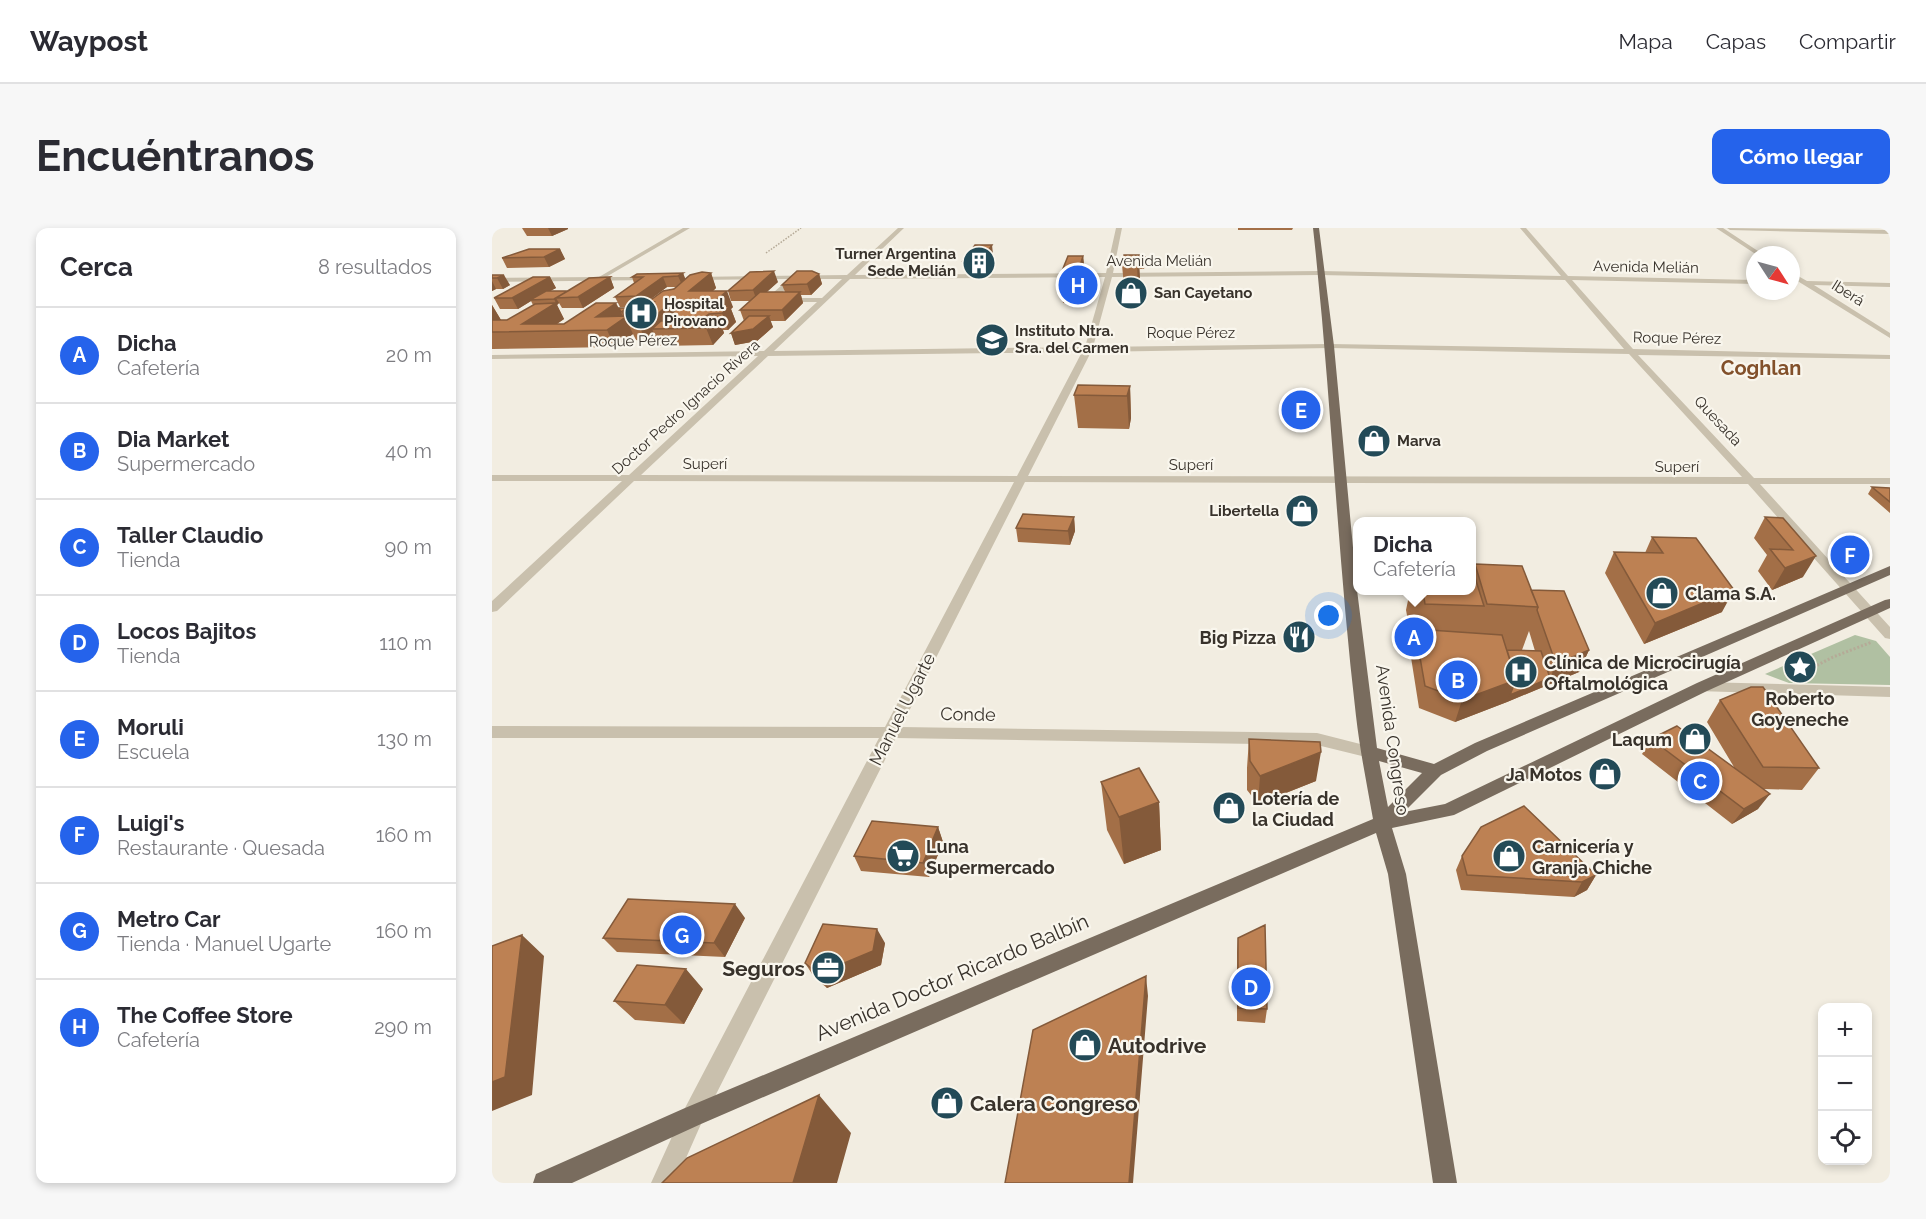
<!DOCTYPE html>
<html lang="es">
<head>
<meta charset="utf-8">
<style>
  :root { --surface:#fff; --page:#f7f7f7; --text:#2b2b33; --muted:#7c7c81; --line:#e1e1e2; --accent:#2563eb }
  body { margin:0; font-family:Raleway,sans-serif; background:var(--page); color:var(--text) }
  .controls { position:absolute; right:18px; bottom:18px; display:grid; overflow:hidden; border-radius:12px; box-shadow:0 3px 9px #0003 }
  .controls button { width:54px; height:54px; display:grid; place-items:center; padding:0; border:0; border-bottom:2px solid var(--line); background:var(--surface); color:var(--text); font:30px sans-serif }
  .compass { position:absolute; left:1254px; top:18px; width:54px; height:54px; border-radius:50%; background:var(--surface); box-shadow:0 3px 9px #0003; rotate:126deg }
  .you { position:absolute; left:837px; top:388px; width:21px; height:21px; margin:-15px; border:4px solid #fff; border-radius:50%; background:#1a73e8; box-shadow:0 0 0 9px #1a73e833 }
  .badge { display:grid; place-items:center; width:39px; height:39px; border-radius:50%; background:var(--accent); color:#fff; font-size:20px; font-weight:700 }
  .pin { position:absolute; translate:-50% -50%; border:3px solid #fff; box-shadow:0 2px 6px #0006 }
  .popup { position:absolute; left:861px; top:289px; width:123px; height:78px; box-sizing:border-box; display:grid; place-content:center; border-radius:12px; background:var(--surface); filter:drop-shadow(0 2px 4px #0005); font-size:20px; white-space:nowrap; color:var(--muted) }
  .popup b { font-size:22px; color:var(--text) }
  .popup::after { content:''; position:absolute; left:50%; top:100%; margin-left:-12px; border:12px solid transparent; border-top-color:var(--surface) }
  .list { margin:0; padding:0; list-style:none }
  h2 { display:flex; justify-content:space-between; align-items:center; height:78px; margin:0; padding:0 24px; font-size:26px }
  h2 small { font-size:20px; font-weight:400; color:var(--muted) }
  .list li { display:grid; grid-template-columns:39px 1fr auto; gap:18px; align-items:center; box-sizing:border-box; height:96px; padding:0 24px; border-top:2px solid var(--line) }
  .list b { display:block; font-size:22px; white-space:nowrap }
  .list p { margin:0; font-size:20px; white-space:nowrap; color:var(--muted) }
  .list em { font-size:20px; font-style:normal; color:var(--muted) }
  .icon { flex:none; width:33px; height:33px; fill:none; stroke:currentColor; stroke-width:2; stroke-linecap:round; stroke-linejoin:round }
  .map { position:relative; flex:none; width:1398px; height:955px; overflow:hidden; border-radius:12px }
  header { display:flex; align-items:center; gap:36px; box-sizing:border-box; height:84px; padding:0 30px; background:var(--surface); border-bottom:2px solid var(--line) }
  header strong { font-size:28px }
  nav { display:flex; gap:33px; margin-inline-start:auto; font-size:21px }
  .intro { display:flex; align-items:center; justify-content:space-between; box-sizing:border-box; height:144px; padding:0 36px }
  h1 { margin:0; font-size:42px }
  .button { padding:15px 27px; border-radius:12px; background:var(--accent); color:#fff; font-size:21px; font-weight:700 }
  main { display:flex; gap:36px; padding:0 36px }
  aside { flex:1; background:var(--surface); border-radius:12px; box-shadow:0 3px 9px #0003 }
  .map>svg:first-child { display:block }
</style>
</head>
<body>
<header>
<strong>Waypost</strong>
<nav><a>Mapa</a><a>Capas</a><a>Compartir</a></nav>
</header>
<div class="intro"><h1>Encuéntranos</h1><a class="button">Cómo llegar</a></div>
<main>
<aside>
<h2>Cerca<small>8 resultados</small></h2>
<ul class="list">
<li><span class="badge">A</span><div><b>Dicha</b><p>Cafetería</p></div><em>20 m</em></li>
<li><span class="badge">B</span><div><b>Dia Market</b><p>Supermercado</p></div><em>40 m</em></li>
<li><span class="badge">C</span><div><b>Taller Claudio</b><p>Tienda</p></div><em>90 m</em></li>
<li><span class="badge">D</span><div><b>Locos Bajitos</b><p>Tienda</p></div><em>110 m</em></li>
<li><span class="badge">E</span><div><b>Moruli</b><p>Escuela</p></div><em>130 m</em></li>
<li><span class="badge">F</span><div><b>Luigi's</b><p>Restaurante · Quesada</p></div><em>160 m</em></li>
<li><span class="badge">G</span><div><b>Metro Car</b><p>Tienda · Manuel Ugarte</p></div><em>160 m</em></li>
<li><span class="badge">H</span><div><b>The Coffee Store</b><p>Cafetería</p></div><em>290 m</em></li>
</ul>
</aside>
<div class="map">
<svg width="1398" height="955" viewBox="0 0 1398 955">
  <rect width="100%" height="100%" fill="#f2ede1"/>
  <path fill="#b0c0a2" d="M1363 407 1384 413 1398 429V457L1297 455 1273 446Z"/>
  <g fill="none" stroke-linecap="round" stroke-linejoin="round">
    <path stroke="#b5aa97" stroke-width="1.5" stroke-dasharray="1.5 1.5" stroke-linecap="butt" d="M274 25 309 0"/>
    <path stroke="#b5aa97" stroke-width="3" stroke-dasharray="2 2" stroke-linecap="butt" d="M1318 441 1341 429 1380 414"/>
    <path fill="#c9c0ad" fill-rule="evenodd" d="M191 0H198L114 49H159L161 52 0 54V50L107 49Z
      M406 0H412L363 47 614 45 624 0H630L621 45 828 43 1069 48 1028 0H1034L1076 48 1263 52V56L1080 52 1141 121 1398 127V131L1146 127 1262 250H1398V256H1268L1398 399V411L1393 410 1256 256 533 254 409 499 825 505 884 520 886 524 884 528 878 530 825 517 404 510 209 896 183 955H159L193 880 387 510H0V498L393 499 522 254 142 253 5 383 0 384V373L130 253H0V247H137L266 128 0 131V127L272 123 325 74H275V70L297 51 201 52 199 49 355 47ZM828 47 1073 52 1132 121 838 116 601 119 620 49ZM613 49 593 119 282 123 358 51ZM305 51H350L330 70H284ZM838 120 1137 126 1250 249 536 248 599 124ZM590 124 525 248 149 247 276 128Z
      M1224 0H1231L1272 27H1265Z
      M1235 0 1398 2V6L1238 2Z
      M1299 44 1315 53 1398 55V59L1322 57 1398 105V110L1299 49Z
      M1210 454 1398 459V469L1205 463 1203 459Z"/>
    <path fill="#796c5e" fill-rule="evenodd" d="M821 0H827L842 118 865 362 885 520 942 536 983 515 1398 338V347L995 523 949 547 912 584 953 576 1205 455 1393 372 1398 371V380L1215 463 962 587 900 600 914 646 965 955H941L896 646 884 605 209 896 80 955H41L44 946 193 880 881 591C875 557 868 523 864 488 845 326 839 162 821 0ZM887 533 930 545 896 579Z"/>
  </g>
  <path fill="#a36f47" fill-rule="evenodd" d="M30 0H76V1L60 8H35Z
    M746 0H801L800 2H746Z
    M68 21 73 31 57 39 15 40 10 30Z
    M501 26 491 43H473L471 33Z
    M591 28 594 54 587 75H571L568 48Z
    M647 29H653L654 34 652 41H647L648 53 645 75H630V70L632 58 630 37Z
    M191 45 193 51 219 45 224 60 221 63 241 79 239 81 244 94 236 102H231L232 105 221 117 167 118 164 110 154 114 144 112 141 106 123 119 0 121V77L9 92H16L41 77 39 73 26 81H8L2 70 58 49 64 60 58 63H76L118 49 122 60 91 80H70L67 75 65 77 72 91 65 96H72L127 80H135L137 86 134 88 137 94 157 78 156 74 184 59H175L148 79H128L123 69 142 55 140 49Z
    M327 46 330 56 319 67H309L311 75 293 93H278L281 99 265 113 243 117 239 105 252 93 248 82 258 73H239L236 63 286 54 274 64H293L290 57Z
    M0 47 18 57 11 61H4L0 63Z
    M638 158 639 190 637 201 586 200 582 167Z
    M1380 259 1398 260V285L1376 266Z
    M582 289 583 303 578 317 526 314 524 300Z
    M1273 289 1291 290 1311 349 1280 362 1266 343 1275 327 1262 310Z
    M1160 309 1230 384 1152 416 1113 345 1122 324 1153 325Z
    M983 336 1039 362 1097 422 1087 444 1015 474 963 494 927 480 918 423 920 414 914 382 918 363H979L981 342ZM1037 403 1043 423 1030 422Z
    M1228 472 1327 540 1310 562 1272 561 1266 581 1240 596 1150 526 1159 511 1242 539 1215 494Z
    M757 511 824 553 766 576 755 562V540Z
    M609 554 667 574 669 622 632 636 615 602Z
    M446 599 451 614 437 649 369 643 362 628Z
    M970 628 1104 647 1095 662 1082 669 969 662 964 642Z
    M253 690 233 729 125 724 111 710Z
    M746 710 775 781 773 795 745 793V724Z
    M393 715 389 737 335 760 322 749 313 735Z
    M211 761 192 796 143 792 122 773Z"/>
  <path fill="#845a3a" d="M56 0H76V1L60 8Z
    M500 17 501 26 491 43 489 33Z
    M68 21 73 31 57 39 52 29Z
    M647 27 648 53 645 75 646 58 645 37Z
    M591 28 594 54 587 75 585 48Z
    M282 43 286 54 265 73 261 62Z
    M191 45 195 55 191 59 186 48Z
    M219 45 224 60 210 73 197 63Z
    M327 46 330 56 319 67 315 56Z
    M12 47 18 57 11 61 5 50Z
    M58 49 64 60 43 71 38 72 39 73 26 81 20 70Z
    M118 49 122 60 91 80 86 69Z
    M171 49 175 59 148 79 144 68Z
    M0 53 4 61 0 63Z
    M235 63 241 79 239 81 244 94 236 102 230 85H228L223 73Z
    M308 64 311 75 293 93 290 82Z
    M64 70 67 75 65 77 62 71Z
    M179 74 185 90 160 101 164 110 154 114 147 97Z
    M64 75 72 91 54 103 30 96Z
    M124 75 132 90 135 88 138 96 136 95 141 106 123 119 115 102 104 89Z
    M0 77 9 92 0 97Z
    M135 80 137 86 132 90 130 84Z
    M217 86 220 94 226 89 232 105 221 117 214 100 209 92Z
    M277 88 281 99 265 113 243 117 239 105Z
    M638 158 639 190 637 201 635 168Z
    M582 289 583 303 578 317 576 303Z
    M1324 328 1311 349 1280 362 1293 340Z
    M1242 362 1230 384 1152 416 1163 395Z
    M1097 422 1087 444 1015 474 963 494 970 472 1024 452 1058 450 1064 436Z
    M829 524 824 553 766 576 768 548Z
    M1278 566 1266 581 1240 596 1252 581Z
    M667 574 669 622 632 636 627 589Z
    M446 599 451 614 437 649 431 635Z
    M1104 647 1095 662 1082 669 1090 654Z
    M243 676 253 690 233 729 222 715Z
    M385 701 393 715 389 737 335 760 326 746Z
    M30 707 52 728 40 867 0 883V854Z
    M194 741 211 761 192 796 173 777Z
    M654 748 656 768 641 955H637Z
    M327 867 359 905 345 955H301Z"/>
  <path fill="#bd8153" stroke="#845a3a" stroke-width="1.5" d="M483 17H500L489 33H471Z
    M37 21H68L52 29 10 30Z
    M632 27H647L645 37H630Z
    M576 28H591L585 48H568Z
    M647 29H653L652 36H647Z
    M282 43 261 62 236 63 258 44Z
    M305 43H320L327 46 315 56 290 57Z
    M210 44 219 45 197 63H235L223 73 179 74 159 92 147 97 136 95 162 74H156L171 63 182 61 198 47Z
    M191 45 186 48 171 49 144 68 123 69 151 49H140L145 46Z
    M0 47H12L5 50H0Z
    M41 49H58L20 70H2Z
    M118 49 86 69 64 70 97 50Z
    M632 58H646L645 70H630Z
    M54 63H76L62 71 38 72Z
    M268 64H308L290 82H248Z
    M64 75 30 96H72L104 75H124L104 89 135 88 115 102 0 104V92H15L43 76Z
    M238 78 230 85 217 86 209 92H218L226 89 214 100 160 101 169 93H174L186 79Z
    M127 80H135L129 84Z
    M257 88H277L261 101 239 105Z
    M586 157 638 158 635 168 582 167Z
    M1380 259 1398 260V274Z
    M531 286 582 289 576 303 524 300Z
    M1273 289 1291 290 1324 328 1293 340 1278 321 1301 322Z
    M1160 309 1204 310 1242 362 1163 395 1122 324 1171 325Z
    M983 336 1030 338 1046 379 995 376Z
    M979 337 992 378 933 376 931 363H979Z
    M1039 362 1072 363 1097 422 1064 436 1045 382 1046 379Z
    M923 401 1010 407 1024 452 970 472 933 458Z
    M1015 422 1049 423 1058 450 1018 467 1024 452Z
    M1259 459H1271L1327 540 1271 539 1228 472Z
    M1185 498 1278 566 1252 581 1159 511Z
    M757 511 828 514 829 524 768 548 758 533Z
    M647 540 667 574 627 589 609 554Z
    M1032 578 1104 647 1090 654 975 647 970 628 989 599Z
    M380 593 446 599 431 635 362 628Z
    M136 671 243 676 222 715 111 710Z
    M331 696 385 701 381 723 326 746 313 735Z
    M773 697 775 781 746 780V710Z
    M30 707 13 849 0 854V718Z
    M145 737 194 741 173 777 122 773Z
    M654 748 637 955H513L541 802Z
    M327 867 301 955H170L195 930Z"/>
  <defs>
    <g id="building-disc" transform="scale(1.725)"><circle r="9.5" fill="#234a57" stroke="#f9f6ed"/><path d="M-4-6H4V6H1V3H-1V6H-4ZM-2.5-4.3h1.7v1.8h-1.7ZM.8-4.3h1.7v1.8H.8ZM-2.5-1h1.7V.8h-1.7ZM.8-1h1.7V.8H.8Z" fill="#fff"/></g>
    <g id="shop-disc" transform="scale(1.725)"><circle r="9.5" fill="#234a57" stroke="#f9f6ed"/><path d="M-5-2.5h2.3a2.7 3.5 0 0 1 5.4 0H5L5.5 6h-11ZM-1.5-2.5h3a1.5 2.3 0 0 0-3 0Z" fill="#fff"/></g>
    <g id="hospital-disc" transform="scale(1.725)"><circle r="9.5" fill="#234a57" stroke="#f9f6ed"/><path d="M-5-5h3v3.5h4V-5h3V5h-3V1.5h-4V5h-3Z" fill="#fff"/></g>
    <g id="school-disc" transform="scale(1.725)"><circle r="9.5" fill="#234a57" stroke="#f9f6ed"/><path d="M0-5L7-2L0 1L-7-2ZM-4 1L0 2.5L4 1V4Q0 6-4 4Z" fill="#fff"/></g>
    <g id="restaurant-disc" transform="scale(1.725)"><circle r="9.5" fill="#234a57" stroke="#f9f6ed"/><path d="M-5-6h1v4h1v-4h1v4h1v-4h1v5L-1.5 .5V6h-2V.5L-5-1ZM5-6V6H3V1.5H1.5Q1.5-4 5-6Z" fill="#fff"/></g>
    <g id="sight-disc" transform="scale(1.725)"><circle r="9.5" fill="#234a57" stroke="#f9f6ed"/><path d="M0-6L1.8-2.2L6-1.7L2.9 1.2L3.7 5.4L0 3.3L-3.7 5.4L-2.9 1.2L-6-1.7L-1.8-2.2Z" fill="#fff"/></g>
    <g id="supermarket-disc" transform="scale(1.725)"><circle r="9.5" fill="#234a57" stroke="#f9f6ed"/><path d="M-6-5.5h2.5l.6 2H6L4.5 2H-2.5L-4.4-4H-6ZM-1.5 3.2a1.3 1.3 0 1 0 .1 0ZM3 3.2a1.3 1.3 0 1 0 .1 0Z" fill="#fff"/></g>
    <g id="office-disc" transform="scale(1.725)"><circle r="9.5" fill="#234a57" stroke="#f9f6ed"/><path d="M-6-3h4V-5.5h4V-3h4V5H-6ZM-1-4.5V-3h2v-1.5ZM-6 0V1H6V0Z" fill="#fff"/></g>
  </defs>
  <g fill-rule="evenodd">
    <use href="#building-disc" x="487" y="35"/>
    <use href="#shop-disc" x="639" y="65"/>
    <use href="#hospital-disc" x="149" y="85"/>
    <use href="#school-disc" x="500" y="112"/>
    <use href="#shop-disc" x="882" y="213"/>
    <use href="#shop-disc" x="810" y="283"/>
    <use href="#shop-disc" x="1170" y="365"/>
    <use href="#restaurant-disc" x="807" y="409"/>
    <use href="#sight-disc" x="1308" y="439"/>
    <use href="#hospital-disc" x="1029" y="444"/>
    <use href="#shop-disc" x="1203" y="511"/>
    <use href="#shop-disc" x="1113" y="546"/>
    <use href="#shop-disc" x="737" y="580"/>
    <use href="#supermarket-disc" x="411" y="628"/>
    <use href="#shop-disc" x="1017" y="628"/>
    <use href="#office-disc" x="336" y="740"/>
    <use href="#shop-disc" x="593" y="817"/>
    <use href="#shop-disc" x="455" y="875"/>
  </g>
  <g text-anchor="middle" dominant-baseline="central" stroke-width="4.5" stroke-linejoin="round" paint-order="stroke">
    <g font-size="15" font-weight="bold" fill="#38322b" stroke="#f9f6ed" text-anchor="start">
      <text x="464" y="26" text-anchor="end">Turner Argentina<tspan x="464" dy="17">Sede Melián</tspan></text>
      <text x="662" y="65">San Cayetano</text>
      <text x="172" y="76">Hospital<tspan x="172" dy="17">Pirovano</tspan></text>
      <text x="523" y="103">Instituto Ntra.<tspan x="523" dy="17">Sra. del Carmen</tspan></text>
      <text x="905" y="213">Marva</text>
      <text x="787" y="283" text-anchor="end">Libertella</text>
    </g>
    <g font-size="15" fill="#38322b" stroke="#f9f6ed">
      <text x="667" y="33">Avenida Melián</text>
      <text transform="translate(1154 39) rotate(1)">Avenida Melián</text>
      <text transform="translate(1356 65) rotate(32)">Iberá</text>
      <text x="699" y="105">Roque Pérez</text>
      <text transform="translate(1185 110) rotate(1)">Roque Pérez</text>
      <text transform="translate(141 113) rotate(-1)">Roque Pérez</text>
      <text transform="translate(194 179) rotate(-42)">Doctor Pedro Ignacio Rivera</text>
      <text transform="translate(1226 193) rotate(47)">Quesada</text>
      <text x="213" y="236">Superí</text>
      <text x="699" y="237">Superí</text>
      <text x="1185" y="239">Superí</text>
    </g>
    <g font-size="18" font-weight="bold" fill="#38322b" stroke="#f9f6ed" text-anchor="start">
      <text x="1193" y="365">Clama S.A.</text>
      <text x="784" y="409" text-anchor="end">Big Pizza</text>
      <text x="1052" y="434">Clínica de Microcirugía<tspan x="1052" dy="21">Oftalmológica</tspan></text>
      <text x="1308" y="470" text-anchor="middle">Roberto<tspan x="1308" dy="21">Goyeneche</tspan></text>
      <text x="1180" y="511" text-anchor="end">Laqum</text>
      <text x="1090" y="546" text-anchor="end">Ja Motos</text>
      <text x="760" y="570">Lotería de<tspan x="760" dy="21">la Ciudad</tspan></text>
      <text x="434" y="618">Luna<tspan x="434" dy="21">Supermercado</tspan></text>
      <text x="1040" y="618">Carnicería y<tspan x="1040" dy="21">Granja Chiche</tspan></text>
    </g>
    <g font-size="18" fill="#38322b" stroke="#f9f6ed">
      <text transform="translate(410 481) rotate(-63)">Manuel Ugarte</text>
      <text transform="translate(476 486) rotate(1)">Conde</text>
      <text transform="translate(901 512) rotate(82)">Avenida Congreso</text>
    </g>
    <g font-size="20" font-weight="bold" fill="#82502a" stroke="#f9f6ed">
      <text x="1269" y="140">Coghlan</text>
    </g>
    <g font-size="21" font-weight="bold" fill="#38322b" stroke="#f9f6ed" text-anchor="start">
      <text x="313" y="740" text-anchor="end">Seguros</text>
      <text x="616" y="817">Autodrive</text>
      <text x="478" y="875">Calera Congreso</text>
    </g>
    <g font-size="21" fill="#38322b" stroke="#f9f6ed">
      <text transform="translate(460 749) rotate(-23)">Avenida Doctor Ricardo Balbín</text>
    </g>
  </g>
</svg>
<div class="controls">
<button>+</button>
<button>−</button>
<button><svg class="icon" aria-label="locate" viewBox="0 0 24 24"><circle cx="12" cy="12" r="6"/><path d="M12 2v4M12 18v4M2 12h4M18 12h4"/></svg></button>
</div>
<svg class="compass" viewBox="-18 -18 36 36"><path d="M0-13l5 13h-10z" fill="#e53935"/><path d="M0 13l5-13h-10z" fill="#7c7c81"/></svg>
<div class="you"></div>
<div class="pin badge" style="left:922px;top:409px">A</div>
<div class="popup"><b>Dicha</b>Cafetería</div>
<div class="pin badge" style="left:966px;top:452px">B</div>
<div class="pin badge" style="left:1208px;top:553px">C</div>
<div class="pin badge" style="left:759px;top:759px">D</div>
<div class="pin badge" style="left:809px;top:182px">E</div>
<div class="pin badge" style="left:1358px;top:327px">F</div>
<div class="pin badge" style="left:190px;top:707px">G</div>
<div class="pin badge" style="left:586px;top:57px">H</div>
</div>
</main>
</body>
</html>
